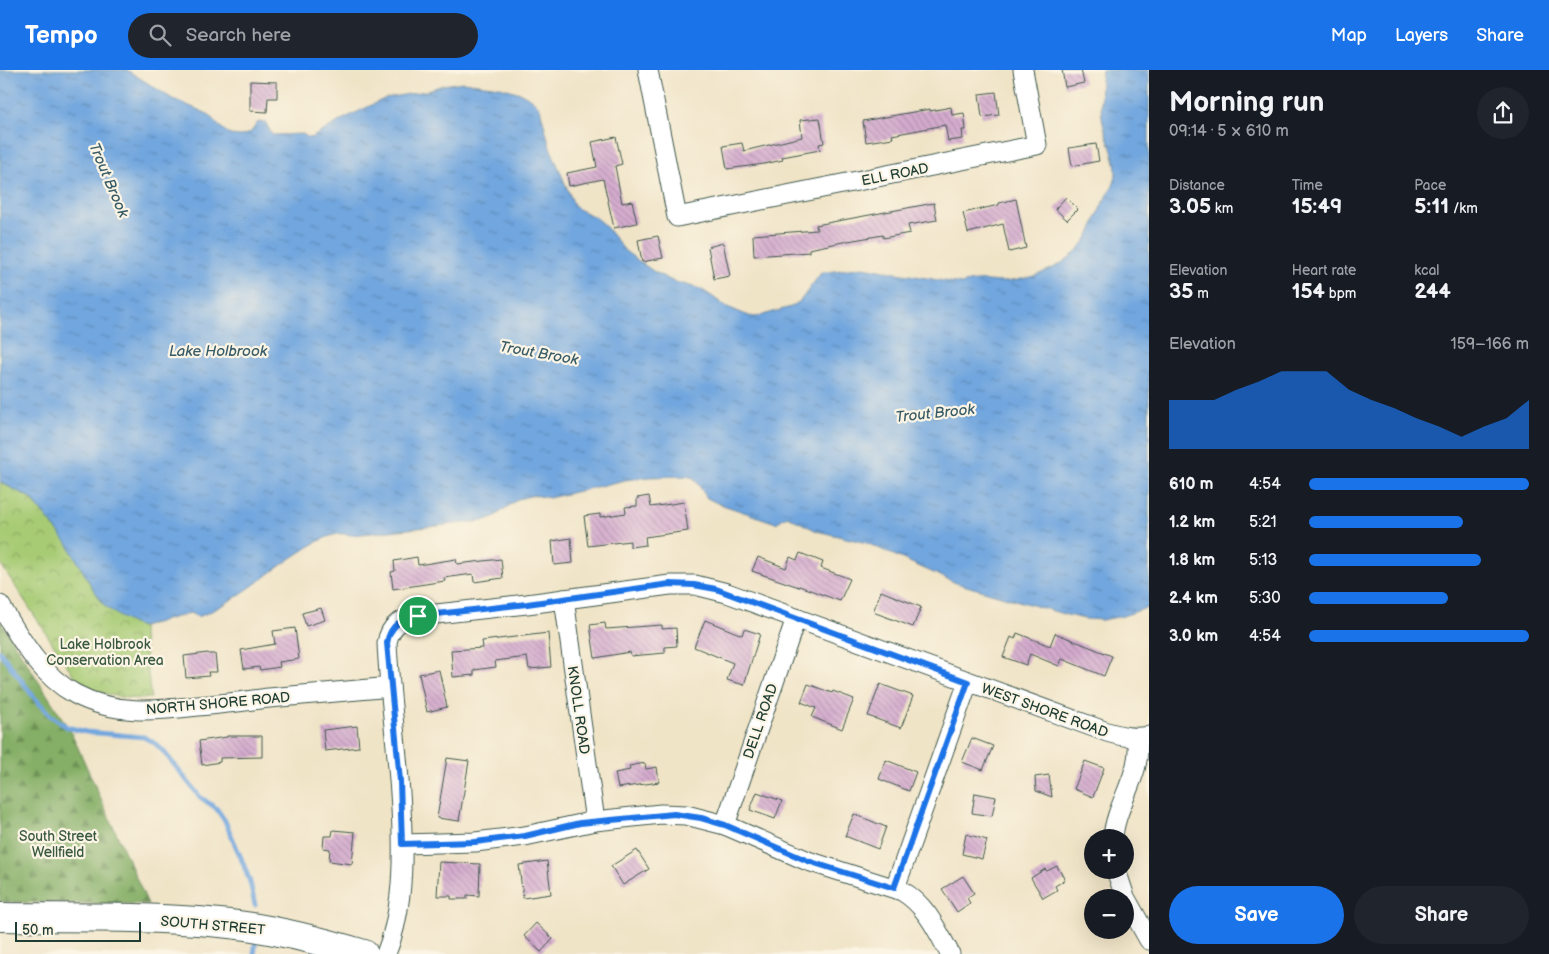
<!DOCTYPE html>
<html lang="en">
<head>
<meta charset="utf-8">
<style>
	:root { --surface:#171b24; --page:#20242c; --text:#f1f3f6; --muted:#9ea1a6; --accent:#1a73e8 }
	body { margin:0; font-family:"Balsamiq Sans",sans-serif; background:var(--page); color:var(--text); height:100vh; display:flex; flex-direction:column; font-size:19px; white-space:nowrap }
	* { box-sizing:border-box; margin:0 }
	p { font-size:16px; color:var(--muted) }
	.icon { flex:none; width:28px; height:28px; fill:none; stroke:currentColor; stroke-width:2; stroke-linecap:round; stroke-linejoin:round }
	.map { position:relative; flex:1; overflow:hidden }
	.side { display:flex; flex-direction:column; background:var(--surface); width:400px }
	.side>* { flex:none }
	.tools { position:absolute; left:1084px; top:759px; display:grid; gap:10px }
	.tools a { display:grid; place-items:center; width:50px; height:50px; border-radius:50%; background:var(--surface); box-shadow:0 5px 20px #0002; font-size:25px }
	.scale { position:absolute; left:15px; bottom:12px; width:126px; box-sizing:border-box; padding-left:5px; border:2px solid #1f3d34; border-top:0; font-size:14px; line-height:18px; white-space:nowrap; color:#1f3d34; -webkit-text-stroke:4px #fcf5e5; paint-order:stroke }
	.pin { position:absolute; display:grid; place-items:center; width:42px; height:42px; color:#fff; margin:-21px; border:2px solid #fff; border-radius:50%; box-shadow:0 1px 5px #0007 }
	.round { display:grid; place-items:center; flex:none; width:52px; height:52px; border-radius:26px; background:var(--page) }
	.headline { display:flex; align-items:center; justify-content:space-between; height:85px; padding:0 20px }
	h1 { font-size:28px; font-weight:600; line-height:38px }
	.figures { display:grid; grid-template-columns:repeat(3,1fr); gap:8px; height:85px; padding:5px 20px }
	.figures div { display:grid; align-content:center }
	.figures b { font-size:21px; font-weight:600 }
	.figures small { font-size:14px; font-weight:400 }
	.figures p { font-size:14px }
	.chart { height:140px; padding:10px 20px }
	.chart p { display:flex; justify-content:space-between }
	.chart svg { width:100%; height:90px; margin-top:5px; fill:var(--accent); opacity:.7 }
	.cta { display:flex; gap:10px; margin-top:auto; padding:10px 20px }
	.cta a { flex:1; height:58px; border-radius:30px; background:var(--accent); color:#fff; font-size:20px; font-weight:600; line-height:58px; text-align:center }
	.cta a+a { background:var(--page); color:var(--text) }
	ul { padding:0 20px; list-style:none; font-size:16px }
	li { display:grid; grid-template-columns:80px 60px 1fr; align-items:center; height:38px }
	li i { height:12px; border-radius:6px; background:var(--accent) }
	header { display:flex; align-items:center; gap:30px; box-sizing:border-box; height:70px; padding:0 25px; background:var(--accent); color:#fff }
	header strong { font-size:24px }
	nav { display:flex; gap:28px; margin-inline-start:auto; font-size:18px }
	.search { width:350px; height:45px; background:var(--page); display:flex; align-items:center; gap:12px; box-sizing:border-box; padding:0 18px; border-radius:28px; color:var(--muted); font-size:19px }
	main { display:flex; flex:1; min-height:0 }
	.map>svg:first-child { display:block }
</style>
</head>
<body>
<header>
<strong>Tempo</strong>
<div class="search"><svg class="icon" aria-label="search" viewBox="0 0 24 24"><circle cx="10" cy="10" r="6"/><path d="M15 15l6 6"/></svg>Search here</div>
<nav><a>Map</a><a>Layers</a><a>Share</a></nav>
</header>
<main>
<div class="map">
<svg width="1149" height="884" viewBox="0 0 1149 884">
	<defs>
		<pattern id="forest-firs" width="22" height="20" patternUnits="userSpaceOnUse" patternTransform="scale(1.25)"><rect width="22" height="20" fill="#85af66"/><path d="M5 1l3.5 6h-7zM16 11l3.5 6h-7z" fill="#6c9055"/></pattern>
		<pattern id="park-crowns" width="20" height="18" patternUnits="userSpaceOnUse" patternTransform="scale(1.25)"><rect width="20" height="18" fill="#a7cb74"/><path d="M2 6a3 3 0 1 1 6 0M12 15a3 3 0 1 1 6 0" fill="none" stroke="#87a660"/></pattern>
		<pattern id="water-ripples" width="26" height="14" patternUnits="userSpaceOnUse" patternTransform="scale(1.25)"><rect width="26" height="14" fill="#71a6de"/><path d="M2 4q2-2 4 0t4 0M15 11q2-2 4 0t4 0" fill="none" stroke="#5c88b5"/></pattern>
		<pattern id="building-back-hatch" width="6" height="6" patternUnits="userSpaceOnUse" patternTransform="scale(1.25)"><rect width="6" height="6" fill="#d5accf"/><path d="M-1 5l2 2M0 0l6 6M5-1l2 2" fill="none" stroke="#ac8da9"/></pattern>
	</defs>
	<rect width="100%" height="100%" fill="#fcf5e5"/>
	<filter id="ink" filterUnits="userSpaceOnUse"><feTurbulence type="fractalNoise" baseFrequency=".02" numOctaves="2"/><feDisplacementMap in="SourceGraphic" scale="10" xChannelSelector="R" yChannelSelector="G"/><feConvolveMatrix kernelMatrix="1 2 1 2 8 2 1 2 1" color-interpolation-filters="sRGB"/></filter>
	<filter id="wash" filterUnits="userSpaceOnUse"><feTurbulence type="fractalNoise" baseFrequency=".0096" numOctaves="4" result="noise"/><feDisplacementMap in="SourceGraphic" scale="20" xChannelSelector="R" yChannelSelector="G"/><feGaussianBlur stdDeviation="1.12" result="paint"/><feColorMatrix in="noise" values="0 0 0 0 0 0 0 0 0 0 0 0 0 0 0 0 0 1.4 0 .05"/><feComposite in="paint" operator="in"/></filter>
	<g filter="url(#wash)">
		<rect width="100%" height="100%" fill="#f0e4c7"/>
		<polygon fill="url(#forest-firs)" stroke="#52764d" points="0,551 71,662 148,834 0,832"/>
		<path fill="url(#park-crowns)" stroke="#638454" d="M 0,412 L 31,428 L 67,473 L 92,517 L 105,536 L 133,554 L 142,557 L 151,628 C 122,630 104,625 78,612 L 0,493 Z"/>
		<path fill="url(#water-ripples)" stroke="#487289" d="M 0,0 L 127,0 L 171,28 L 208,44 L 218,55 L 230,65 L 241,66 L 251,62 L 258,52 L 266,53 L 272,65 L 303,64 L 307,67 L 311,68 L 345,48 L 386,28 L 426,21 L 443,15 L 463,12 L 500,17 L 521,23 L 533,30 L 540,38 L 550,77 L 574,135 L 580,140 L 595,147 L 606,157 L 625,181 L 653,201 L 672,211 L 701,219 L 713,227 L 725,236 L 749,246 L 756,247 L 791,237 L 800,231 L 821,203 L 863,197 L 961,214 C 966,213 971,211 976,211 C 985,210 994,212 1003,212 C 1035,209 1069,196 1088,167 C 1093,159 1096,149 1100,139 C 1105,127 1117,115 1116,101 C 1115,85 1107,69 1103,53 C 1100,36 1100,17 1102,0 L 1149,0 L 1149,537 L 1123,546 L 1102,550 L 1085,549 L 1067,545 L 956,513 L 867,473 L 817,461 L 787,446 L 776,453 L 717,433 L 707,428 L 694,408 L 686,406 L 649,407 L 625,410 L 549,428 L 534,425 L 518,429 L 494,447 L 483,451 L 353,465 C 348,465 342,463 338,464 C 322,467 309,477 296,485 C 264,506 234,533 198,547 L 190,543 L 142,557 L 133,554 L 120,547 L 105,536 L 92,517 L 67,473 L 31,428 L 0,412 Z"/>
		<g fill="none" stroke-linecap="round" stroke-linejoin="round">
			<g stroke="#71a6de" stroke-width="5">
				<polyline points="0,582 33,626 50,645 67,657 86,662 144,667 155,673 164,682 200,727 216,738 225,751 241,788 250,812 255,835"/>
				<polyline points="254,884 256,871"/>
			</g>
		</g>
		<g id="blocks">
			<g fill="url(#building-back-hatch)">
				<polygon points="1062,0 1081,0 1084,13 1065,17"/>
				<polygon points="250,11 277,12 277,28 268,28 267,42 250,41"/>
				<polygon points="996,22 999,45 982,47 979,24"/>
				<polygon points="951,37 952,45 964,43 966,60 962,60 963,69 948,71 945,55 892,65 893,68 866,72 863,51 930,39 930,41"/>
				<polygon points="820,48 824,73 819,74 820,80 782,87 783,90 764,94 727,99 723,76 742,73 744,81 802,67 800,50"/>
				<polygon points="616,67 622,94 615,96 622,133 632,131 637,153 614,158 603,109 569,116 567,103 597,97 592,72"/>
				<polygon points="1096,74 1099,91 1072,96 1069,78"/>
				<polygon points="1066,127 1078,139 1067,150 1055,139"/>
				<polygon points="1016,129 1026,178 1009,182 1003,154 968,163 963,143 999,135 999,133"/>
				<polygon points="934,133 937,150 908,155 910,163 883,168 883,165 848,171 809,179 809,182 754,186 753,165 817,160 816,155"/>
				<polygon points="658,166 663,188 642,192 638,170"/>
				<polygon points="723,173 730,206 714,209 708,177"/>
				<polygon points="649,426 651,437 684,432 688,461 645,467 646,475 630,477 630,471 588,476 584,446 600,444 600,447 626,443 625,437 637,436 637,428"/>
				<polygon points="571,468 573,493 554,495 552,471"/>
				<polygon points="800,483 823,492 821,498 850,509 840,531 799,516 799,517 752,501 758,487 786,498 790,487 797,490"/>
				<polygon points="417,487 418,495 456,489 457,494 501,489 503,508 474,512 473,504 444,508 445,511 393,519 391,502 395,501 394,491"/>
				<polygon points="881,521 921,537 913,557 873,542"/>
				<polygon points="321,538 325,550 306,556 302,543"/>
				<polygon points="705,550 742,565 744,559 760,564 744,615 727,610 733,593 694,577"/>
				<polygon points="605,553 606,559 662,555 662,559 676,558 677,576 665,577 665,583 631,586 630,582 595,588 590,555"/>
				<polygon points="295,558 299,589 279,592 280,597 260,600 259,597 244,599 241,580 275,574 273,561"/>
				<polygon points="548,563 551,597 529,599 527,587 495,591 496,597 474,600 474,605 453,607 451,580 483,578 482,571"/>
				<polygon points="1017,563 1050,576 1055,563 1112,586 1104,606 1062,589 1059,596 1030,584 1026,595 1003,587 1011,567 1015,569"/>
				<polygon points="208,583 209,584 215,584 217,602 208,602 209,606 186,608 184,586"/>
				<polygon points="439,600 447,637 427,642 419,604"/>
				<polygon points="808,614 832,623 833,621 854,629 842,659 812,647 816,638 801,632"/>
				<polygon points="880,614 913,626 901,658 868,646"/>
				<polygon points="357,656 359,677 325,681 323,660"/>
				<polygon points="227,666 262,666 262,687 220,688 220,692 202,695 199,671 227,667"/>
				<polygon points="972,668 993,676 983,700 962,692"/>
				<polygon points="447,688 469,691 459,751 437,748"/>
				<polygon points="886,690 916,702 909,721 879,709"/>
				<polygon points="1085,691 1104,698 1093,727 1074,719"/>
				<polygon points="645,693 646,699 657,697 659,712 618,718 615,703 630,700 629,696"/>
				<polygon points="1049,705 1052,727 1036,721 1035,707"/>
				<polygon points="757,722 782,731 775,749 750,740"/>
				<polygon points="975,723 996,727 992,746 972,743"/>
				<polygon points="854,744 886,757 878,779 845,766"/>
				<polygon points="333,760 355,762 352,794 329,791 330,779 323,778 324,766 332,766"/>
				<polygon points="966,764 987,770 982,789 962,784"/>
				<polygon points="637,780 649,799 623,815 611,796"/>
				<polygon points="547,791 551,824 523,828 519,795"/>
				<polygon points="439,792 480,794 479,826 467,825 467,829 451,829 451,826 437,826"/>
				<polygon points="1057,796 1065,810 1055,816 1057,820 1043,828 1031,808 1045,799 1047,801"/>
				<polygon points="963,806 974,823 967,828 970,833 957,842 942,819"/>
				<polygon points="536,853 553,869 541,882 524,866"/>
			</g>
		</g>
	</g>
	<g filter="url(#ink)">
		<use href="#blocks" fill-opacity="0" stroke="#3e564a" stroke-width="1"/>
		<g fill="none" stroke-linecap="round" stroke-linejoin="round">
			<defs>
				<g id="street">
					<polyline points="648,0 677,147 1037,75 1023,0"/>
					<polyline points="564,529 595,751"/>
					<path d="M 0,535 C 20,568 40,605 75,624 C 114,645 155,641 198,636 C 222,634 245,631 269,628 C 310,624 350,621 390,617"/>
					<polyline points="725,755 796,548"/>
					<path d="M 1113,768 C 1115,734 1144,702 1137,668"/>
					<path d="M 403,774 L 475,772 L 525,766 L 595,751 L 661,744 L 686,745 L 725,755 L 808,791 L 902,821 C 926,835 937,860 950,884"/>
					<polyline points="1116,800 1125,827 1149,870"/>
					<polyline points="895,818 968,612"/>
					<path d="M 386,884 C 401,846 403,804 402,764 C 401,700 390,637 387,573 C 390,555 401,549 418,546 L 527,534 L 670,515 L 695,515 L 727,523 L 1107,662 C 1121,666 1134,669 1149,666"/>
				</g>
				<path id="secondary" d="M 0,847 C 82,848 165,845 246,856 C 286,862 325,872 364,884"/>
			</defs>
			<use href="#street" stroke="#3e564a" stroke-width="21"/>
			<use href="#secondary" stroke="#3e564a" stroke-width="30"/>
			<use href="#street" stroke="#fff" stroke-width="19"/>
			<use href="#secondary" stroke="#fff" stroke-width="28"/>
		</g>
	</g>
	<g fill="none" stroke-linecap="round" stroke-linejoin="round" filter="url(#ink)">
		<defs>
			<path id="route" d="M 670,514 L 694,515 L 716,519 L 968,612 L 894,818 L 808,791 L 725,755 L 701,748 L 674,744 L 580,753 L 525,766 L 475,772 L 402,774 L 400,711 L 387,573 C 390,555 401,549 418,546 L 527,534 Z"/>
		</defs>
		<use href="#route" stroke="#fff" stroke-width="10"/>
		<use href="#route" stroke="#1a73e8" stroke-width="6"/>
	</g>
	<g text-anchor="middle" stroke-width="4.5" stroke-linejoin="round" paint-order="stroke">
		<g font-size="14" fill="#1f3d34" stroke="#fcf5e5">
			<text transform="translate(895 104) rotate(-11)" y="5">ELL ROAD</text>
			<text transform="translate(218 633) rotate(-5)" y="5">NORTH SHORE ROAD</text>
			<text transform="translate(579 640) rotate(82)" y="5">KNOLL ROAD</text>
			<text transform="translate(1045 640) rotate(20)" y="5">WEST SHORE ROAD</text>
			<text transform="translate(760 651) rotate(-71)" y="5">DELL ROAD</text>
			<text transform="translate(213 855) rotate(5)" y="5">SOUTH STREET</text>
		</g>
		<g font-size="14" fill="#3a5941" stroke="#fcf5e5">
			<text x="105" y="579">Lake Holbrook<tspan x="105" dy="16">Conservation Area</tspan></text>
			<text x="58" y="771">South Street<tspan x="58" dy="16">Wellfield</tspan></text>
		</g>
		<g font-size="15" font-style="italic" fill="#385c67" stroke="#fcf5e5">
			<text transform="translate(109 110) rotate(67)" y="5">Trout Brook</text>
			<text x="218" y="286">Lake Holbrook</text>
			<text transform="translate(539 283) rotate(10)" y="5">Trout Brook</text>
			<text transform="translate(935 343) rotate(-6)" y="5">Trout Brook</text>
		</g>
	</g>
</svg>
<div class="tools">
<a>+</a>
<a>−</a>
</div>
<div class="scale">50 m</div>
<div class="pin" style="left:418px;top:546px;background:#1e9e55"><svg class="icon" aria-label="arrive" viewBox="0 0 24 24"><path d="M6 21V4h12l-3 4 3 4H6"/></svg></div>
</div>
<section class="side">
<div class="headline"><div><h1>Morning run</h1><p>09:14 · 5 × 610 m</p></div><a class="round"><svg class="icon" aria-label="share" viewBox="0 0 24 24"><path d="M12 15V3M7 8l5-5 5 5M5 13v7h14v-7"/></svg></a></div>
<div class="figures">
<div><p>Distance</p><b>3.05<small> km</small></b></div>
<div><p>Time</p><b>15:49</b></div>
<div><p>Pace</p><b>5:11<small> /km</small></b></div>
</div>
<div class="figures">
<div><p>Elevation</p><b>35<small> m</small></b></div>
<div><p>Heart rate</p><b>154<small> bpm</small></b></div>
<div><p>kcal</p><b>244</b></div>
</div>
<div class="chart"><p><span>Elevation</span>159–166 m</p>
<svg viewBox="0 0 160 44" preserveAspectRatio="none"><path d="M0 44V20L10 20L20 20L30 15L40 11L50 6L60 6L70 6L80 15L90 20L100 24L110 29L120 33L130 38L140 33L150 29L160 20V44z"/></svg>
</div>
<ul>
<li><b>610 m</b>4:54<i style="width:100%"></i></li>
<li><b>1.2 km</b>5:21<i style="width:70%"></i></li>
<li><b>1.8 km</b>5:13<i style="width:78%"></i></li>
<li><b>2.4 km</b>5:30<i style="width:63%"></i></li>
<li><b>3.0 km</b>4:54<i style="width:100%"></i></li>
</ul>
<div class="cta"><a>Save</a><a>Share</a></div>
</section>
</main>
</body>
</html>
